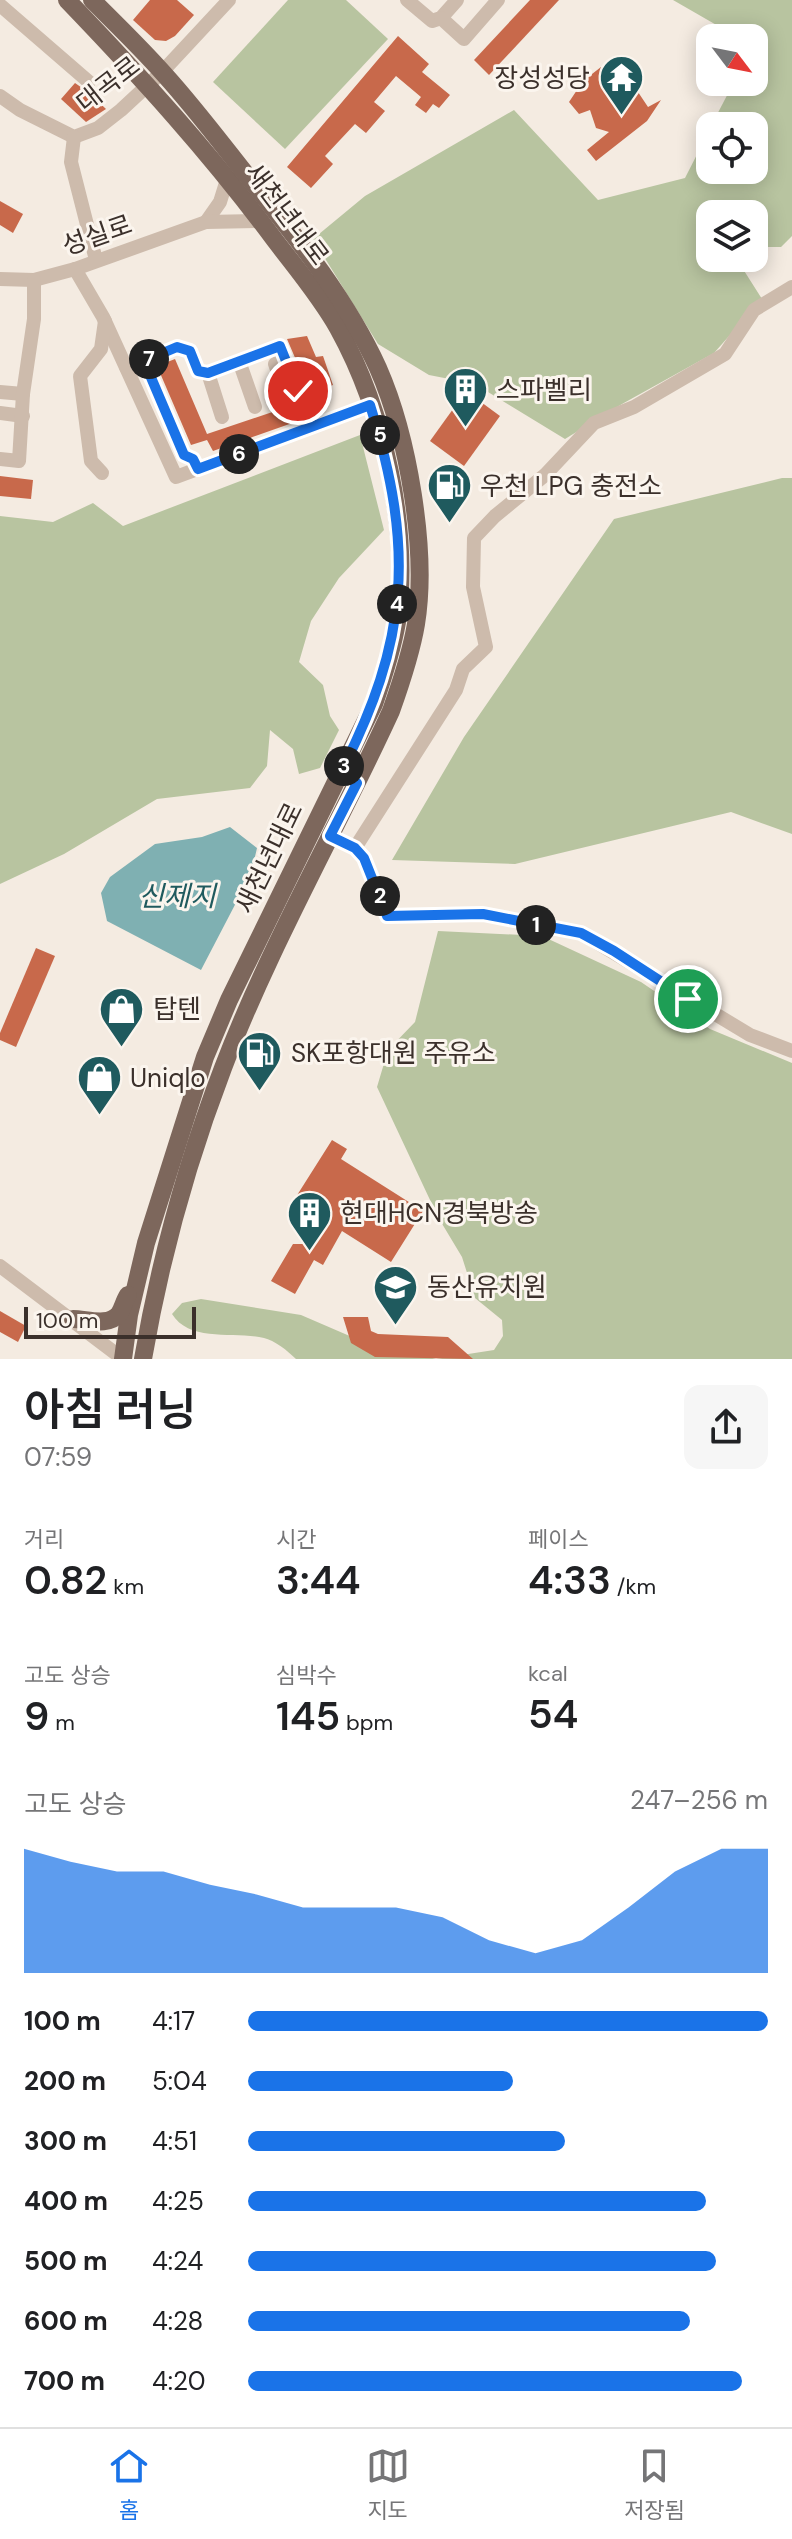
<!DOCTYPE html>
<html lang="ko">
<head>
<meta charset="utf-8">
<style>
	:root { --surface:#fff; --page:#f6f6f6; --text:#202124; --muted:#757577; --line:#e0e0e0; --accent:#1a73e8 }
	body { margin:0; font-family:"DM Sans","Noto Sans KR",sans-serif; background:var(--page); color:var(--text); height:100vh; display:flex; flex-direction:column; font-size:30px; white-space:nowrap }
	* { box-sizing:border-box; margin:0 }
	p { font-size:26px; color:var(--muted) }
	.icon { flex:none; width:44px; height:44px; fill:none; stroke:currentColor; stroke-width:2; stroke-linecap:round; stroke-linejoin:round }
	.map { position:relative; height:1359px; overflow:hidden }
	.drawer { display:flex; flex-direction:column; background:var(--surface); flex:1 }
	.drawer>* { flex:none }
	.needle { width:52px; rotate:122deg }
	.controls { position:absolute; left:696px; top:24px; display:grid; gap:16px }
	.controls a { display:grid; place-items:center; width:72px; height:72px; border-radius:16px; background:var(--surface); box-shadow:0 4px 20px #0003; font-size:40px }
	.scale { position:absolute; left:24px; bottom:20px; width:172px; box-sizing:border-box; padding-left:8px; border:4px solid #3b302b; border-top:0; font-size:22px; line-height:28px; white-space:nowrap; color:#3b302b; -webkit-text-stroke:6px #fbf5ee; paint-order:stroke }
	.pin { position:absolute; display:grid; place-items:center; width:68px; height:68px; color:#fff; margin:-34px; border:4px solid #fff; border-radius:50%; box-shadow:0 2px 8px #0007 }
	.km { position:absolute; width:40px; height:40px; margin:-20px; border-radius:50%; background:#222; color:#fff; font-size:22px; line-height:40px; text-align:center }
	.round { display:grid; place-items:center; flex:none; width:84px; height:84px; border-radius:16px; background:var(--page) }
	.summary { display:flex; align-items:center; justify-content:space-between; height:136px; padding:0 24px }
	h1 { font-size:44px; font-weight:600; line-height:60px }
	.stats { display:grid; grid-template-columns:repeat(3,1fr); gap:12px; height:136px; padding:8px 24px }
	.stats div { display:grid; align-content:center }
	.stats b { font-size:40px; font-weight:600 }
	.stats small { font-size:22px; font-weight:400 }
	.stats p { font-size:22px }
	.chart { height:224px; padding:16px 24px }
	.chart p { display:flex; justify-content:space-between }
	.chart svg { width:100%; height:144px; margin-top:8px; fill:var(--accent); opacity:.7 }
	ul { padding:0 24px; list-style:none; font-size:26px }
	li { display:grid; grid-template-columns:128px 96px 1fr; align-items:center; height:60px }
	li i { height:20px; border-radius:10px; background:var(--accent) }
	.tabs { display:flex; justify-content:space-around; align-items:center; height:112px; border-top:2px solid var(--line); background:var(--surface); font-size:22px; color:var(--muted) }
	.tabs a { display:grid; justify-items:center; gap:4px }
	.tabs .selected { color:var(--accent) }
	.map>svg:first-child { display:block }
</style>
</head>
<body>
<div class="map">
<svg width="792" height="1359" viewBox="0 0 792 1359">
	<rect width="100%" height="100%" fill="#f4ebe1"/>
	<g fill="#b8c4a0">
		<polygon points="288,0 346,0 388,39 285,149 213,82"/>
		<polygon points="673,0 792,0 792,236 781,247 754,247 754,214 710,214 710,258 736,258 762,299 714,353 622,404 565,439 475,384 429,375 378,344 313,239 365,196 514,110 598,200 685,178 710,129 710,170 754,170 754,126 711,126 734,82 754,82 754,38 739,38"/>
		<polygon points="360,435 384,530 339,578 311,621 299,662 323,685 330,716 339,730 320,768 299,774 293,749 270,730 267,766 250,788 157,799 64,854 0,884 0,516 53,522 93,503 123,526"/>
		<polygon points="782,478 792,478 792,834 731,812 515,864 392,860 464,737 614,519"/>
		<path d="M 438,931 L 542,936 L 641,982 L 710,1029 L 792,1063 L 792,1359 L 296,1359 C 288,1351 274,1340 264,1338 C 235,1331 190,1343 172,1314 L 182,1303 L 201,1299 L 301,1315 L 352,1337 L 436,1359 L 494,1350 L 503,1336 L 502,1320 L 475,1298 L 462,1257 L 438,1217 L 377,1087 L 388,1050 L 415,1022 Z"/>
	</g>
	<polygon fill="#7fb0b2" points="230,827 257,848 251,874 201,970 107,921 101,893 110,877 155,844 202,837"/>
	<g fill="#c8694b">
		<polygon points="150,0 177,0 194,15 175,36 166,41 155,40 133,20"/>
		<polygon points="530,0 559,0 489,75 474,60"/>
		<polygon points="398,36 429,64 422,72 450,95 439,108 433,104 426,113 415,105 421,97 396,76 374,102 385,111 366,133 355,124 325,156 333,164 311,188 287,167"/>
		<polygon points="601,67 609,75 622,68 648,107 661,100 647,121 596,161 587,150 609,132 596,128 590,110 579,114 569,102 583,81"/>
		<polygon points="75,83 88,92 106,109 86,122 61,99"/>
		<polygon points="0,201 23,214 13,233 0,225"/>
		<polygon points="307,336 316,357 323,356 333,385 318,390 308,367 299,367 287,339"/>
		<polygon points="175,359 207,434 308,400 315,415 213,451 207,440 191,445 157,366"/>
		<polygon points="466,391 500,416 464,466 430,441"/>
		<polygon points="0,476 33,480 31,499 0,496"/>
		<polygon points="36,948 55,956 16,1047 0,1040 0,1033"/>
		<polygon points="332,1140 347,1149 341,1159 423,1211 391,1262 342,1231 323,1265 314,1260 295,1294 271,1281 293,1244 303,1244 319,1216 294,1200"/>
		<polygon points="0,1311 26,1326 18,1342 0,1332"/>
		<polygon points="343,1317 368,1317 371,1331 378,1334 448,1337 473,1359 375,1357 351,1343"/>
	</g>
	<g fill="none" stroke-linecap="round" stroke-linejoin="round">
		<g stroke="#cdbbac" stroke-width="14">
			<polyline points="407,0 432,21 441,18 457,0"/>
			<polyline points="0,5 89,82"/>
			<polyline points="441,18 464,39 498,0"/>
			<polyline points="0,96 20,110 74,137 98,128 121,110 162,72 229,0"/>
			<polyline points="74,137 71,162 96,260"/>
			<polyline points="206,222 220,202 229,173"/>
			<polyline points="75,269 103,317 176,477 370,405"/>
			<polyline points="0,279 34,280 75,269 206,222 260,221"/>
			<polyline points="144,361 177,347 190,351 198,371 208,373 222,417"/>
			<polyline points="239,361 280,346 285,360 275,364 286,395 298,391 285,360"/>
			<polyline points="126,367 144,361 184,455 193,459 198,469"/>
			<polyline points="208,373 239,361 255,407"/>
			<polyline points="0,392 23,394"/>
			<polyline points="0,413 23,416"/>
			<polyline points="0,459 19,461 23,394 34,319 34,280"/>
			<polyline points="102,473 91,461 80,376 101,349 105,321"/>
			<polyline points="330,836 355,848 456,690 463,669 486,647 473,587 474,538 495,516 545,475 594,423 634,407 725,354 754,310 792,287"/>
			<polyline points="355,848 364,858 387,916 483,914 581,933 750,1035 792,1051"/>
			<polyline points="0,1266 123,1359"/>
		</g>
		<g stroke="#7d675c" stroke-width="18">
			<path d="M 67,0 C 141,77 211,154 274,239 C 296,268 320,296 338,328 C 384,411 410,528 397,622 C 392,651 383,678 374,704 L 229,1000 L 205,1057 L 146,1243 L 129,1315 L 123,1359"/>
			<path d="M 92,0 C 116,24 141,48 164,74 C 194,107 221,143 248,177 C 296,237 346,298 378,368 C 408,436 428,551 416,624 C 411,654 401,683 391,711 C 336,831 270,945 223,1068 C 187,1162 160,1260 143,1359"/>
			<path d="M 73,1319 C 87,1319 108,1327 119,1314 C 123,1308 124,1301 128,1295"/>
		</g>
	</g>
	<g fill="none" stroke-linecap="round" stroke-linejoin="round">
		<defs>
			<path id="route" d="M 298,391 L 280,346 L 208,373 L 198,371 L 190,351 L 177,347 L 144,361 L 184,455 L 193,459 L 198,469 L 370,405 C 415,549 409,640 340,774 L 357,783 L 330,836 L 355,848 L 364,858 L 387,916 L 483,914 L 581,933 L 614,951 L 688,999"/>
		</defs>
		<use href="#route" stroke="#fff" stroke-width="16"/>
		<use href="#route" stroke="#1a73e8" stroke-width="10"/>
	</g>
	<defs>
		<symbol id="temple-pin" viewBox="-11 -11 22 30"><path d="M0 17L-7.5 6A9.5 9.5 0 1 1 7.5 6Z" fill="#1f5a5e" stroke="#fbf5ee"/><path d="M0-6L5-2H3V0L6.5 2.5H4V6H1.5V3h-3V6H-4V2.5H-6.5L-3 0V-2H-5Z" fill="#fff"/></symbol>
		<symbol id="building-pin" viewBox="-11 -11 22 30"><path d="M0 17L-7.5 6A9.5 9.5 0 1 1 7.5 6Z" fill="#1f5a5e" stroke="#fbf5ee"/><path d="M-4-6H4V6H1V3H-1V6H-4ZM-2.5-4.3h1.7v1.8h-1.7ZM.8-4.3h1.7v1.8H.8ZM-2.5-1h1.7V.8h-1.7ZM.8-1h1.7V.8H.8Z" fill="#fff"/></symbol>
		<symbol id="fuel-pin" viewBox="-11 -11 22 30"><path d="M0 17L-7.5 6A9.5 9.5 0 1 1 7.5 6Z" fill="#1f5a5e" stroke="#fbf5ee"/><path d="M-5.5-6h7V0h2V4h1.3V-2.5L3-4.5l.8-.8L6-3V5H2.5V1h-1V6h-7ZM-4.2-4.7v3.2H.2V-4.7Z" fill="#fff"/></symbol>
		<symbol id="shop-pin" viewBox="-11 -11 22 30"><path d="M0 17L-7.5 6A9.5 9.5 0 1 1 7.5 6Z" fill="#1f5a5e" stroke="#fbf5ee"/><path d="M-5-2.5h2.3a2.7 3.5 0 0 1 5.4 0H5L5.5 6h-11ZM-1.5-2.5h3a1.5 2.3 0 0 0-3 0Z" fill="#fff"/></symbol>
		<symbol id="school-pin" viewBox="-11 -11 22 30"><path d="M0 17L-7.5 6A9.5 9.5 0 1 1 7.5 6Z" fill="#1f5a5e" stroke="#fbf5ee"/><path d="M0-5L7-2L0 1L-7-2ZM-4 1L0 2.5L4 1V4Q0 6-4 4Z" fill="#fff"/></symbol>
	</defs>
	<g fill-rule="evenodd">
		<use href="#temple-pin" x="596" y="52" width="51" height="69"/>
		<use href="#building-pin" x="440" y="364" width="51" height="69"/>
		<use href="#fuel-pin" x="424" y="460" width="51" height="69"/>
		<use href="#shop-pin" x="96" y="984" width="51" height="69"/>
		<use href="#fuel-pin" x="234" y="1028" width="51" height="69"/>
		<use href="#shop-pin" x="74" y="1052" width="51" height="69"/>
		<use href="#building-pin" x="284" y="1188" width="51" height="69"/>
		<use href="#school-pin" x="370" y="1262" width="51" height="69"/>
	</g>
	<g text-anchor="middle" stroke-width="6" stroke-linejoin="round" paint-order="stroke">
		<g font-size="26" fill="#3b302b" stroke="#fbf5ee" text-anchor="start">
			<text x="590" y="87" text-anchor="end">장성성당</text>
			<text x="496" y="399">스파벨리</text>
			<text x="480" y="495">우천 LPG 충전소</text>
			<text x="153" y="1018">탑텐</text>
			<text x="291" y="1062">SK포항대원 주유소</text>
			<text x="130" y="1087">Uniqlo</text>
			<text x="340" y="1222">현대HCN경북방송</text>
			<text x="427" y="1296">동산유치원</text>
		</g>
		<g font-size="26" fill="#3b302b" stroke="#fbf5ee">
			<text transform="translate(108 84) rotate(-38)" y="9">대곡로</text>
			<text transform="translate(287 214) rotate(53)" y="9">새천년대로</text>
			<text transform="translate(97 235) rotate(-19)" y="9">성실로</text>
			<text transform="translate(269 858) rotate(-64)" y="9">새천년대로</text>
		</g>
		<g font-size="28" font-style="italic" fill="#1f5a5e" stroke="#fbf5ee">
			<text x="177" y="906">신제지</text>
		</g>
	</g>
</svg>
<div class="controls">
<a><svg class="needle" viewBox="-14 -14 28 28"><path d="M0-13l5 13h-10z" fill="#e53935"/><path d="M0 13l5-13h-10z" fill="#757577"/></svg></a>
<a><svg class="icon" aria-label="locate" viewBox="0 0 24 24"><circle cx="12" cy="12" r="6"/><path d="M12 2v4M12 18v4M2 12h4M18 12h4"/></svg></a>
<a><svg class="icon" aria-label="layers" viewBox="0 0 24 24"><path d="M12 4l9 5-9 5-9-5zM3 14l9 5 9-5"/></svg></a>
</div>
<div class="scale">100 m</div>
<div class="pin" style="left:688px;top:999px;background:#1e9e55"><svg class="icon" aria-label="arrive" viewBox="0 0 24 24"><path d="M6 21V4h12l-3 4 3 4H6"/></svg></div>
<div class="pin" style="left:298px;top:391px;background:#d93025"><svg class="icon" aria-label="check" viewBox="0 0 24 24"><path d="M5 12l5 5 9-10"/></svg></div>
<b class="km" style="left:536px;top:925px">1</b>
<b class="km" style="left:380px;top:896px">2</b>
<b class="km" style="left:344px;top:766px">3</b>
<b class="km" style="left:397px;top:604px">4</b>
<b class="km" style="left:380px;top:435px">5</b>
<b class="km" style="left:239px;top:454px">6</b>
<b class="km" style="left:149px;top:359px">7</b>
</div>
<section class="drawer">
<div class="summary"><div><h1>아침 러닝</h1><p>07:59</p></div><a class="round"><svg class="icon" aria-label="share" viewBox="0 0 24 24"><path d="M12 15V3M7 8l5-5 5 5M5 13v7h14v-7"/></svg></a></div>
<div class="stats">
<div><p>거리</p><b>0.82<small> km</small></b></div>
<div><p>시간</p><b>3:44</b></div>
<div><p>페이스</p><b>4:33<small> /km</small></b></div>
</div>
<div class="stats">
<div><p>고도 상승</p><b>9<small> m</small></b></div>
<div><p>심박수</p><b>145<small> bpm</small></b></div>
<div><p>kcal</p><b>54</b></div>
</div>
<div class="chart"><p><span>고도 상승</span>247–256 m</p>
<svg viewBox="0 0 160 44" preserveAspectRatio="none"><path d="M0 44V6L10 10L20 13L30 13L40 17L50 20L60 24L70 24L80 24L90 27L100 34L110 38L120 34L130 24L140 13L150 6L160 6V44z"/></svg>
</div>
<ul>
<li><b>100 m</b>4:17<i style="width:100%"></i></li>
<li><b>200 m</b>5:04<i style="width:51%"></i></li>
<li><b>300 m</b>4:51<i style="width:61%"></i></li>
<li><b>400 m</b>4:25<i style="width:88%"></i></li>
<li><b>500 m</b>4:24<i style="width:90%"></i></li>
<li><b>600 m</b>4:28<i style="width:85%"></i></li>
<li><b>700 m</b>4:20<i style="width:95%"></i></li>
</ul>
</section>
<nav class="tabs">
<a class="selected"><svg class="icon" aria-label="home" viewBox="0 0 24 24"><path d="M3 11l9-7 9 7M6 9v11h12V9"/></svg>홈</a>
<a><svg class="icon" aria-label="map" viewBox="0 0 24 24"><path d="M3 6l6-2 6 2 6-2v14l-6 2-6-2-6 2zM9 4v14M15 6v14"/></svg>지도</a>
<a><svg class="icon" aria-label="saved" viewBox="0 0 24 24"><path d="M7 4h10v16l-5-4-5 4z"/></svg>저장됨</a>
</nav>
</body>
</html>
